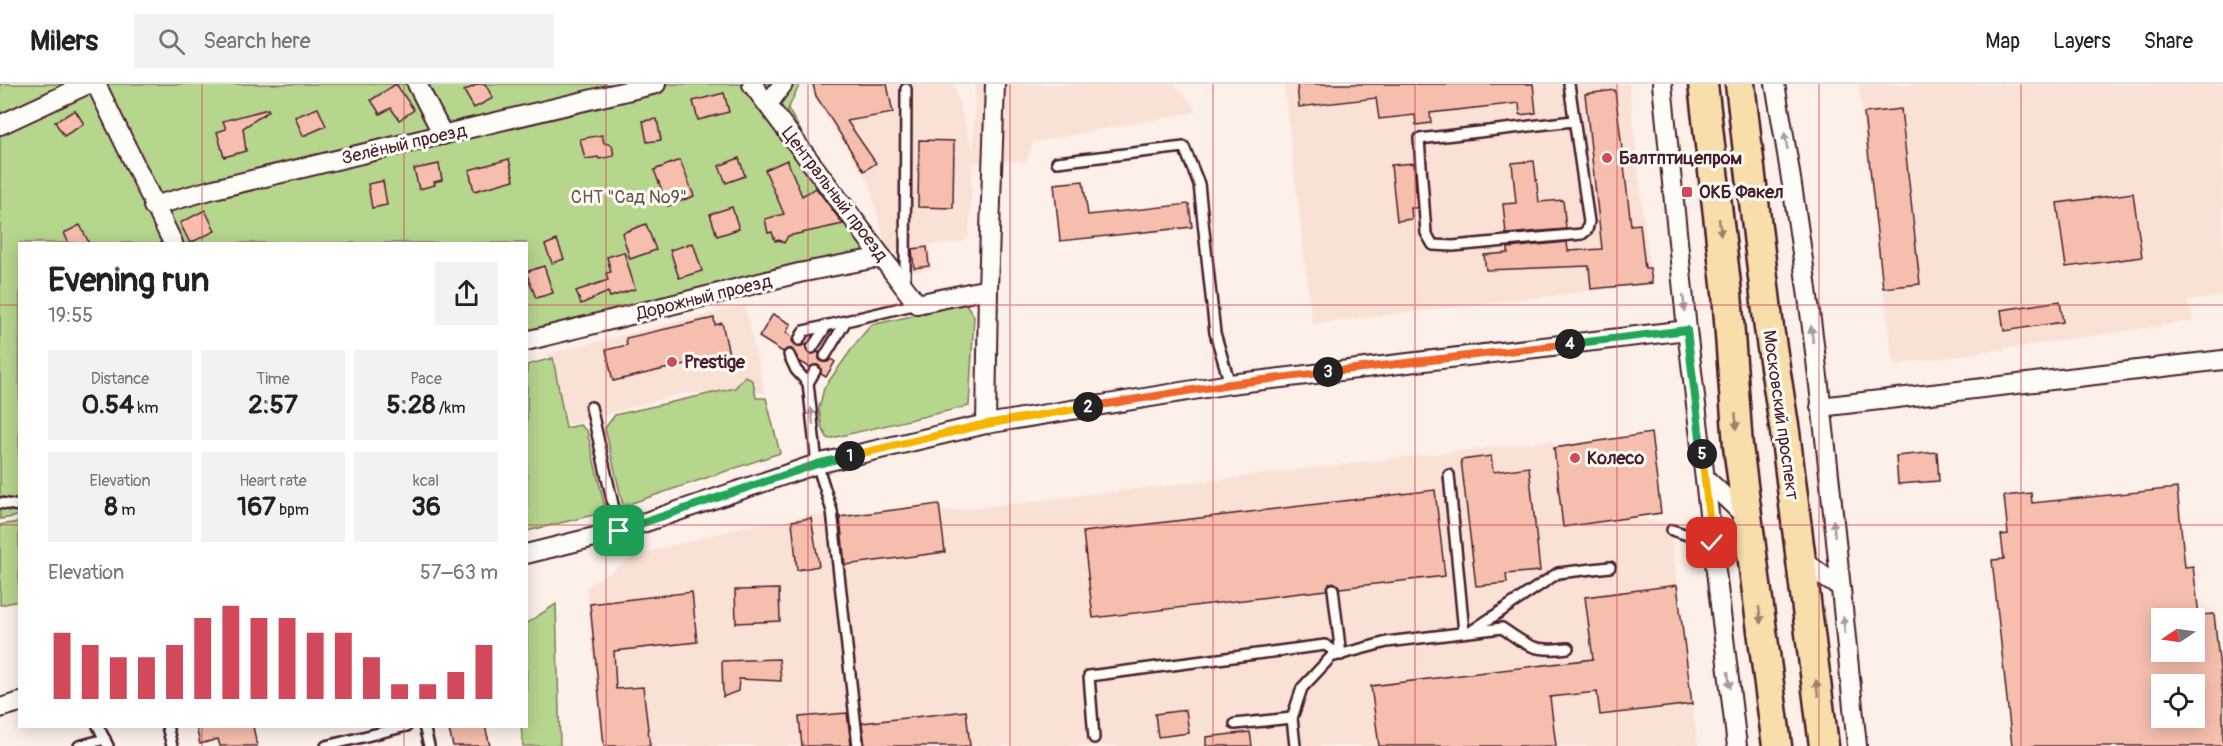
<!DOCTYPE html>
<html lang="en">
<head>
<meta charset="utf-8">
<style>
	:root { --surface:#fff; --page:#f2f2f2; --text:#222; --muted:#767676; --line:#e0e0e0; --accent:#d1495b }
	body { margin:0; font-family:Pangolin,sans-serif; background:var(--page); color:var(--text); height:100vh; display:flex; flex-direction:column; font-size:22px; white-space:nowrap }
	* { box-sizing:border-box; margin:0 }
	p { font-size:20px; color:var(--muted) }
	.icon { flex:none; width:33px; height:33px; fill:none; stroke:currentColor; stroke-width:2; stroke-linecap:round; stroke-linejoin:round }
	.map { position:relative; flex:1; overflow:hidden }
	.drawer { position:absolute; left:18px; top:158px; width:510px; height:486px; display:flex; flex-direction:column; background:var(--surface); border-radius:0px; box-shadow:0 3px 15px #0003 }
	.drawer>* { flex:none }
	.needle { width:39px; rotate:257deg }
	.controls { position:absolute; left:2151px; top:524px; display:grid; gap:12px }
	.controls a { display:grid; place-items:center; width:54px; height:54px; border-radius:0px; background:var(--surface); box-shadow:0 3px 15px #0003; font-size:30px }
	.pin { position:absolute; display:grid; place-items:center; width:51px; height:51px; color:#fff; margin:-26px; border-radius:12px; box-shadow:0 3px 9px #0006 }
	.km { position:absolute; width:30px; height:30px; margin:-15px; border-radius:50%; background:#222; color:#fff; font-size:16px; line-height:30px; text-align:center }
	.round { display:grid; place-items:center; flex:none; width:63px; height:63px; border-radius:0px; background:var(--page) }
	.head { display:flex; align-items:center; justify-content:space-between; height:102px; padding:0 30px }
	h1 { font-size:33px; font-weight:700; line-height:45px }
	.metrics { display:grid; grid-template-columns:repeat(3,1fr); gap:9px; height:102px; padding:6px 30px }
	.metrics div { display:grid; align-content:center; border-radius:0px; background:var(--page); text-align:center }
	.metrics b { font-size:26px; font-weight:700 }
	.metrics small { font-size:16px; font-weight:400 }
	.metrics p { font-size:16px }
	.chart { height:168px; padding:12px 30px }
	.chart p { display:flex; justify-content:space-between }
	.chart svg { width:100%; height:108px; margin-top:6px; stroke:var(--accent); stroke-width:6 }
	header { display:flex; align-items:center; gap:36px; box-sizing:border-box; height:84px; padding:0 30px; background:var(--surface); border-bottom:2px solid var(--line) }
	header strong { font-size:28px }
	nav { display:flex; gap:33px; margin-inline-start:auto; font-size:21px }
	.search { width:420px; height:54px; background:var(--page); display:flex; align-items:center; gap:15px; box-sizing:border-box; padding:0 21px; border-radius:0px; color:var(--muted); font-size:22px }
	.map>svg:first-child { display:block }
</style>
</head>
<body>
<header>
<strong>Milers</strong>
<div class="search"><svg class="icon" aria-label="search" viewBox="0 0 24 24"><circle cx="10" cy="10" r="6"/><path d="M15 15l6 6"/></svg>Search here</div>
<nav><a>Map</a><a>Layers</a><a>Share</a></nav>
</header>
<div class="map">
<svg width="2223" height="662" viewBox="0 0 2223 662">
	<rect width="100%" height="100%" fill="#fcf0e8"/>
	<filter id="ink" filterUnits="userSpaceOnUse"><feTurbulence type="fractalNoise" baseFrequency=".0167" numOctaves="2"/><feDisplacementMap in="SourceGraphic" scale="12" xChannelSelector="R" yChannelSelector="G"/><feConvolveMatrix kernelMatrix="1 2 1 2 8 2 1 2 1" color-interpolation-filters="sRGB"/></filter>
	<g filter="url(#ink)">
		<g fill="#fae1d6">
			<polygon points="810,0 954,0 973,67 975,0 1174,0 1193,21 1195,28 1033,58 1027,77 973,79 969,153 961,158 929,161 932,185 914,188 908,185 905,165 887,168 870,101 813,11"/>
			<polygon points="1284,0 1629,0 1651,200 1312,240"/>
			<polygon points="1858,0 2223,0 2223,212 2188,217 2193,237 1893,281"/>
			<polygon points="745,221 765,309 682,309 554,345 547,270"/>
			<polygon points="1553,356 1563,443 1628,433 1671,440 1677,501 1585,513 1600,631 1692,620 1698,662 603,662 586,503 637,471 739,444 816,431 838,434 939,420 940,428"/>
		</g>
		<g fill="#b6d58d" stroke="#807a5c" stroke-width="1.5">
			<polygon points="0,0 800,0 788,25 872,169 527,256 526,159 20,159 19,432 0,435"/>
			<polygon points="966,220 974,232 969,322 828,355 822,344 819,325 824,304 856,259 871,241"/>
			<polygon points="553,274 566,344 580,341 587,347 606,428 527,447 527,281"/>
			<polygon points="745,292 753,297 756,314 766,314 780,369 623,422 605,344 615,331 735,304"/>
			<polygon points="19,438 19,517 0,521 0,441"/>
			<polygon points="556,520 560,662 523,662 521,642 526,642 527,539"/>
		</g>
		<g fill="#f6bead" stroke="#4a1f2b" stroke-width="1.5" fill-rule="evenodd">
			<polygon points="396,0 414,26 399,36 391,24 380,30 371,16"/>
			<polygon points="478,0 485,0 493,14 474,24 464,7"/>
			<polygon points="813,0 887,0 893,29 847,37 876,79 864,87 816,12"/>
			<polygon points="1297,0 1533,0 1536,29 1520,31 1519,19 1430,29 1431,39 1416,41 1415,31 1379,35 1376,14 1299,23"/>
			<polygon points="1615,6 1631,141 1640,140 1645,184 1650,184 1652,199 1591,205 1589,182 1486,186 1484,171 1508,169 1508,164 1567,158 1568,167 1602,165 1585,10"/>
			<polygon points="724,9 729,28 698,36 693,17"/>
			<polygon points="318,24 326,42 303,52 295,33"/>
			<polygon points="268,25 269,27 243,44 246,67 224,73 217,48 226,45 223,37"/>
			<polygon points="1901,25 1920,200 1883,204 1864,29"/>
			<polygon points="75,26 84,40 64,52 55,38"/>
			<polygon points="657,35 661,56 647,58 643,37"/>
			<polygon points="602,51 604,59 612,61 614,72 599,75 598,73 585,75 580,55"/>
			<polygon points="919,56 954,57 953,124 918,123"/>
			<polygon points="739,74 745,92 726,99 719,82"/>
			<polygon points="509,75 514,96 474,107 469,86"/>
			<polygon points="680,76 694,112 668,122 654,86"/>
			<polygon points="787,76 802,112 816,104 843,140 788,152 784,159 779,156 775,157 772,148 768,149 765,135 784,130 765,86"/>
			<polygon points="1534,77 1539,118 1563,116 1566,145 1506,150 1503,120 1516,119 1512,79"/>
			<polygon points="1414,79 1417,124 1411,124 1412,135 1397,137 1391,81"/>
			<polygon points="439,80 442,96 434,98 435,101 419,105 414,85"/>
			<polygon points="383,97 387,121 372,124 368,100"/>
			<polygon points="1083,97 1088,131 1189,120 1192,143 1060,157 1054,100"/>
			<polygon points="2133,109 2142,173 2066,183 2057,119"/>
			<polygon points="732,123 739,145 717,152 710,130"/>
			<polygon points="205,126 215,147 190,159 180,139"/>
			<polygon points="646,140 656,166 630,175 622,149"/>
			<polygon points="80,141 89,159 69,159 64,149"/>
			<polygon points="557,156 564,175 552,179 545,161"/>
			<polygon points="693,159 702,187 679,194 670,166"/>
			<polygon points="927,163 929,182 914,184 912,165"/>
			<polygon points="624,168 635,205 610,213 608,208 581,220 576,207 608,196 606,189 611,188 607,173"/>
			<polygon points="544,182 553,209 536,214 526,188"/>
			<polygon points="2060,217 2063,238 2004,247 2001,226"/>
			<polygon points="773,230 791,240 786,249 793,253 792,257 795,262 800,263 805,260 809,270 819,268 819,275 822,278 828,278 831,275 835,278 826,293 821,290 821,284 818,281 809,283 799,277 792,265 787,265 783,268 759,253"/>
			<polygon points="714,234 715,241 722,239 729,270 613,297 606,266 627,261 626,254"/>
			<polygon points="1651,349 1661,429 1563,443 1554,364"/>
			<polygon points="1937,368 1939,397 1898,400 1896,372"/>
			<polygon points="1491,372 1493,388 1529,383 1540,487 1506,490 1507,499 1476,502 1461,376"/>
			<path d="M 2177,404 L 2185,483 L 2193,482 L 2199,531 L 2214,530 L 2223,614 L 2223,662 L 2012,662 L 1992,476 L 2004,475 L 2001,451 L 2008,450 L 2004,412 L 2031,409 L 2032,419 ZM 2162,534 L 2194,534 L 2194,567 L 2162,567 ZM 2162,600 L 2194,600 L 2194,633 L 2162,633 Z"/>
			<polygon points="1435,406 1445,492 1340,504 1338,501 1333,498 1329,500 1326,506 1093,534 1083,448"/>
			<polygon points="939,420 945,468 845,481 840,433"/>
			<polygon points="811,434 819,482 797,486 792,437"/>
			<polygon points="1677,501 1692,620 1600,631 1597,608 1550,613 1556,662 1379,662 1371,602 1593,575 1585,513"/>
			<polygon points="779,505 780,537 736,539 735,506"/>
			<polygon points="692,508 697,558 614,567 616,605 643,603 650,662 604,662 590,520"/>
			<polygon points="779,575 781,597 739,595 738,607 723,613 722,577"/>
			<polygon points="1186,626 1189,649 1158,653 1155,630"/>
			<polygon points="966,627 970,662 865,662 862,639"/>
			<polygon points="847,629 851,662 802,662 799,633"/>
			<polygon points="196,642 253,642 257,662 220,662 218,655 200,660"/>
			<polygon points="448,642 485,642 490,662 453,662"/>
			<polygon points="1250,648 1252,662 1206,662 1206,653"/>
		</g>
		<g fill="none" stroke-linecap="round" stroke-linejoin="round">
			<defs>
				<g id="service">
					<polyline points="1569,0 1589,138 1587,146 1582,150 1453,162 1433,161 1426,149 1419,55 1573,37"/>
					<polyline points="1057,78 1184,63 1199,100 1215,249 1230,300"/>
					<polyline points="905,199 906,5"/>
					<polyline points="799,256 804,247 917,220"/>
					<polyline points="812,264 827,241"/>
					<polyline points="789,271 796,286 808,299"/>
					<polyline points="825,272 846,237"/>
					<polyline points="815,287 808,299 817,380 832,427 858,662"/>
					<polyline points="591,323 619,447"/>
					<polyline points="1449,391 1464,548"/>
					<polyline points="0,419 20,422"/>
					<polyline points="1672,446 1712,459"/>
					<polyline points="1473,546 1558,489 1610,483"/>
					<path d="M 1292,634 L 1302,604 L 1331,573 L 1387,558 L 1502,544 C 1529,563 1535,568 1568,564"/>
					<polyline points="1235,640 1292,634 1295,662"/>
					<polyline points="98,642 108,662"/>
					<polyline points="167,642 172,662"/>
					<polyline points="424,642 429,662"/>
					<polyline points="1094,654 1089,592 1325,561 1341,571 1333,505"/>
					<polyline points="79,662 105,655"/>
					<polyline points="326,662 407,642"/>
				</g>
				<g id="minor">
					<polyline points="96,0 173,159"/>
					<polyline points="417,0 443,51"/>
					<polyline points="752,0 917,220 988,205"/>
					<polyline points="1662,0 1687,246 1737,662"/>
					<path d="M 1775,0 C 1815,219 1834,441 1857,662"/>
					<polyline points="768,20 783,0"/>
					<polyline points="0,41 88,0"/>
					<polyline points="153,122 214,105 656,0"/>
					<polyline points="526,257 799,189 882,173"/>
					<polyline points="1820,323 2223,276"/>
					<polyline points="986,340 988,205 995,0"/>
					<polyline points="1705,394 1747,434"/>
					<polyline points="526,470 619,447 817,380 986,340 1230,300 1687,246"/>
					<polyline points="1800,474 1830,497 1840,502"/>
					<polyline points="0,624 20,618"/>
				</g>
				<g id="primary">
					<polyline points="1703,0 1727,209 1738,362 1777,662"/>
					<polyline points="1740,0 1769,244 1785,348 1824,662"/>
				</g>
			</defs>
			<use href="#service" stroke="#4a1f2b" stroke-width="14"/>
			<use href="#minor" stroke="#4a1f2b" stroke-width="22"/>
			<use href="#primary" stroke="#4a1f2b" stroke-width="33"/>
			<use href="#service" stroke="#fdfcf7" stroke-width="9"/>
			<use href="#minor" stroke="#fdfcf7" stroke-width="18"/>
			<use href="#primary" stroke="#f8deab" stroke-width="28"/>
		</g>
		<defs><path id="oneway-solid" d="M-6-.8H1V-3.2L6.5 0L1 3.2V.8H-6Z" transform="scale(1.5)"/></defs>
		<g fill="#ac999b">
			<use href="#oneway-solid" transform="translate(1786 57) rotate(-100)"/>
			<use href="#oneway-solid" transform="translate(1684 219) rotate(84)"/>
			<use href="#oneway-solid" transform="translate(1812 250) rotate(-97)"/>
			<use href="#oneway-solid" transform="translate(812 332) rotate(-97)"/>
			<use href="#oneway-solid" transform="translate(1834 444) rotate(-96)"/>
			<use href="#oneway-solid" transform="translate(1844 541) rotate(-96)"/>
			<use href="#oneway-solid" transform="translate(1729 596) rotate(83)"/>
		</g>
		<g fill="#a17e6b">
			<use href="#oneway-solid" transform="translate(1720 143) rotate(83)"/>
			<use href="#oneway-solid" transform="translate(1736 337) rotate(86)"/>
			<use href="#oneway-solid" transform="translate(1760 531) rotate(83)"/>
			<use href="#oneway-solid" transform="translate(1817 604) rotate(-97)"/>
		</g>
	</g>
	<g fill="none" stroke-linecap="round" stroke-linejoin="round" filter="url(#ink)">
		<defs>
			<polyline id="split-1" points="619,447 817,380 850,372"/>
			<polyline id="split-2" points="850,372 986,340 1088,323"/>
			<polyline id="split-3" points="1088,323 1230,300 1328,288"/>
			<polyline id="split-4" points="1328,288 1570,260"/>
			<polyline id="split-5" points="1570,260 1687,246 1702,370"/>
			<polyline id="split-6" points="1702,370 1712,459"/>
		</defs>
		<use href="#split-1" stroke="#fff" stroke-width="12"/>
		<use href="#split-2" stroke="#fff" stroke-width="12"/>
		<use href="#split-3" stroke="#fff" stroke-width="12"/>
		<use href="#split-4" stroke="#fff" stroke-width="12"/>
		<use href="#split-5" stroke="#fff" stroke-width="12"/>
		<use href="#split-6" stroke="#fff" stroke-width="12"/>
		<use href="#split-1" stroke="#22a559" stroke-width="8"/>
		<use href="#split-2" stroke="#f5b400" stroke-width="8"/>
		<use href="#split-3" stroke="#f0652b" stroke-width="8"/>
		<use href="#split-4" stroke="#f0652b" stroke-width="8"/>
		<use href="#split-5" stroke="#22a559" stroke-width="8"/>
		<use href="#split-6" stroke="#f5b400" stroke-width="8"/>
	</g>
	<path fill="none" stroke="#d1495b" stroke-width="1.5" stroke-opacity="0.55" d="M 202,0 L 202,159M 404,0 L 404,159M 606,0 L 606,662M 808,0 L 808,662M 1010,0 L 1010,662M 1213,0 L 1213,662M 1415,0 L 1415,662M 1617,0 L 1617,662M 1819,0 L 1819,662M 2021,0 L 2021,662M 0,221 L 20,221M 526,221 L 2223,221M 0,441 L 20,441M 526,441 L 2223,441M 202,642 L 202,662M 404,642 L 404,662"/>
	<g fill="#d1495b" stroke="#fdfcf7" stroke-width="2">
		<circle cx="1607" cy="74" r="6"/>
		<rect x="1681" y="102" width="12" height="12" rx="3"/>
		<circle cx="672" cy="278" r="6"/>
		<circle cx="1575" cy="374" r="6"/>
	</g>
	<g text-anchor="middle" stroke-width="6" stroke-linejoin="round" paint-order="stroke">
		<g font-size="18" fill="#4a1f2b" stroke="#fdfcf7">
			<text transform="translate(404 60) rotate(-13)" y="6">Зелёный проезд</text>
			<text transform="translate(835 110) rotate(53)" y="6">Центральный проезд</text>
			<text transform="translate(704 213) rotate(-14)" y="6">Дорожный проезд</text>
			<text transform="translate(1781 331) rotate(82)" y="6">Московский проспект</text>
		</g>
		<g font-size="18" font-weight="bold" fill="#4a1f2b" stroke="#fdfcf7" text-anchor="start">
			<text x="1619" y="80">Балтптицепром</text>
			<text x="1699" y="114">ОКБ Факел</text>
			<text x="684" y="284">Prestige</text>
			<text x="1587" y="380">Колесо</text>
		</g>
		<g font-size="18" fill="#6a5648" stroke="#fdfcf7">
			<text x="629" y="119">СНТ "Сад №9"</text>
		</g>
	</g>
</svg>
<div class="controls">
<a><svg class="needle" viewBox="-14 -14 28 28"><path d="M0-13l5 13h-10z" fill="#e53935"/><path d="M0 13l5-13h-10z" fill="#767676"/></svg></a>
<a><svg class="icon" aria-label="locate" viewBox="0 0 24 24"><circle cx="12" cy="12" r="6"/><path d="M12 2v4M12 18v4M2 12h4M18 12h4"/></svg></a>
</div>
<div class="pin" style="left:619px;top:447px;background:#1e9e55"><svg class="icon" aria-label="arrive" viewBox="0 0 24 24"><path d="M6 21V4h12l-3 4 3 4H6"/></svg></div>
<div class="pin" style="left:1712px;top:459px;background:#d93025"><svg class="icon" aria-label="check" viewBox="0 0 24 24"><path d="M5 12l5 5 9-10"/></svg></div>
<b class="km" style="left:850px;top:372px">1</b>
<b class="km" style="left:1088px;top:323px">2</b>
<b class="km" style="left:1328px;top:288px">3</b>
<b class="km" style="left:1570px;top:260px">4</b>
<b class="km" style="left:1702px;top:370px">5</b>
<section class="drawer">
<div class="head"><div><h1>Evening run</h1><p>19:55</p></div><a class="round"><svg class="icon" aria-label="share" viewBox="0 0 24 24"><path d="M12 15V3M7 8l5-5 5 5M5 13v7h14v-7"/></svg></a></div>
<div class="metrics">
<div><p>Distance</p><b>0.54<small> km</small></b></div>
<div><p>Time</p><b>2:57</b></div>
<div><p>Pace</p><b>5:28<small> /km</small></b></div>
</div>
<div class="metrics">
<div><p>Elevation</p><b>8<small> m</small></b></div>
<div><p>Heart rate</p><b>167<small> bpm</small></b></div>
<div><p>kcal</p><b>36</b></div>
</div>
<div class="chart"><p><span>Elevation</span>57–63 m</p>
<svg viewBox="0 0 160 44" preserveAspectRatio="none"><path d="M5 44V17M15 44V22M25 44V27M35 44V27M45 44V22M55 44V11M65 44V6M75 44V11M85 44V11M95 44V17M105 44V17M115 44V27M125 44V38M135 44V38M145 44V33M155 44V22"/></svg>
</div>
</section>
</div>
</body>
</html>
